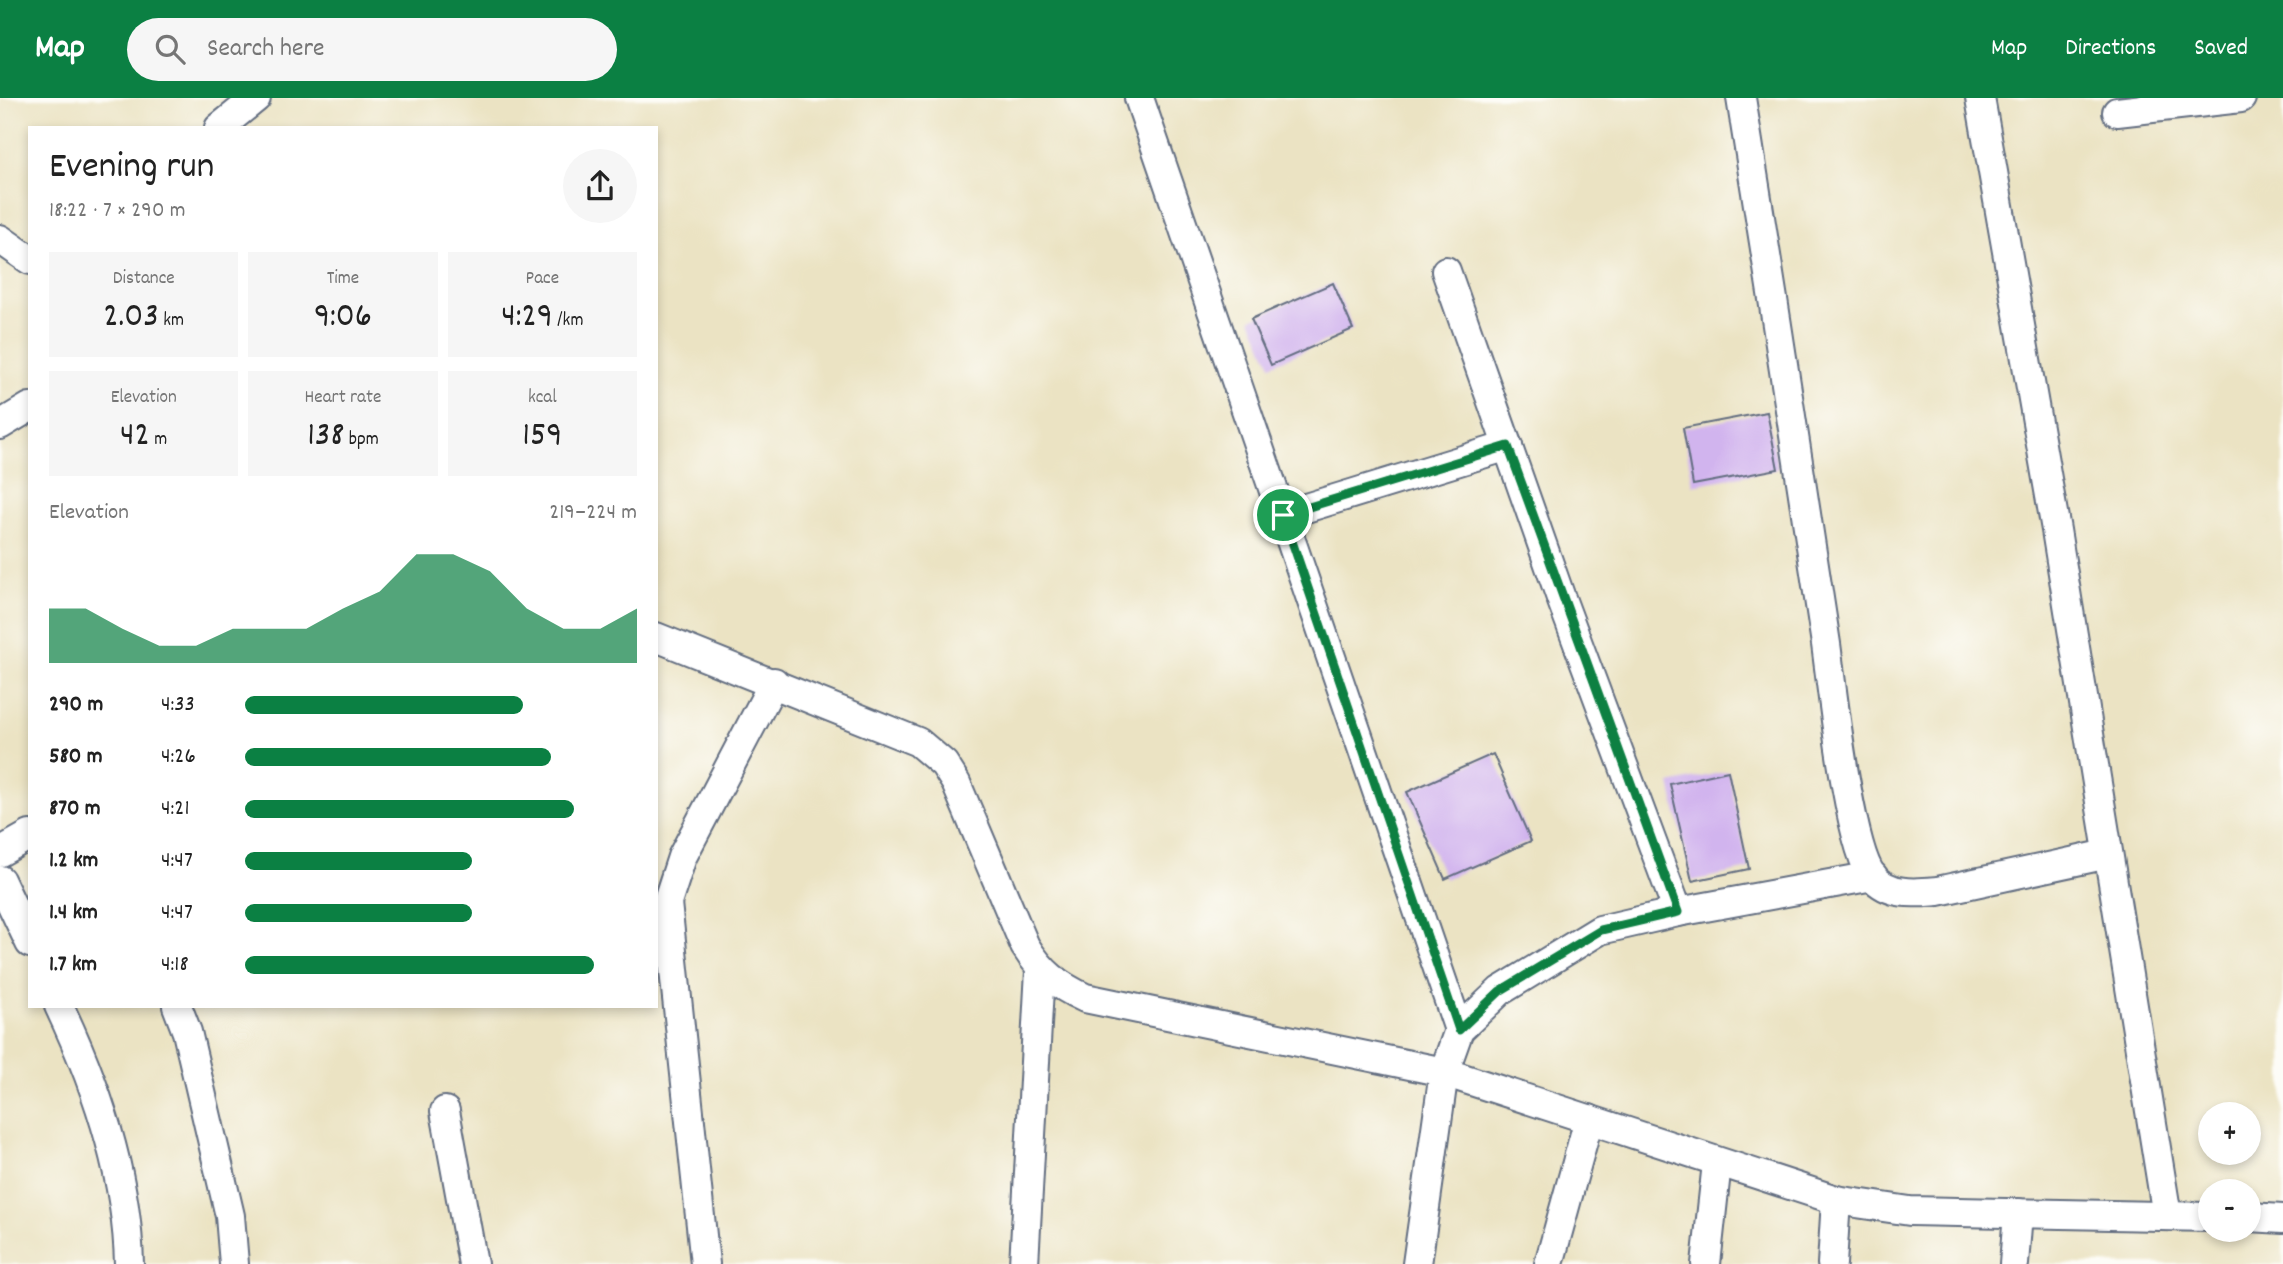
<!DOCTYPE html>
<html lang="en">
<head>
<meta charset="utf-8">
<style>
	:root { --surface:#fff; --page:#f6f6f6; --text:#222; --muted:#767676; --accent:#0b8043 }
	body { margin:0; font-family:Dekko,sans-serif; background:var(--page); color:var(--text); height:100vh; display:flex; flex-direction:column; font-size:26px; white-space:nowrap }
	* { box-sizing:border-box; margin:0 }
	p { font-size:23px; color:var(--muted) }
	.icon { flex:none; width:38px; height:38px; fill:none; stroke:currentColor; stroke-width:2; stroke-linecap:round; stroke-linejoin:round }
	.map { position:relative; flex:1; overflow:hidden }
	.side { position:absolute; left:28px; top:28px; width:630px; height:882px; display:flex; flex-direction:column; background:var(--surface); border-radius:0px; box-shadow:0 4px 10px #0003 }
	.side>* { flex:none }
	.buttons { position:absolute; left:2198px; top:1004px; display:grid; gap:14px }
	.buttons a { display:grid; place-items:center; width:63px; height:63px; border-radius:50%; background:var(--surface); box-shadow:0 4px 10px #0003; font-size:35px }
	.pin { position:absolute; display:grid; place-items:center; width:60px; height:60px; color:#fff; margin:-30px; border:4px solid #fff; border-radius:50%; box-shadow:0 2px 7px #0007 }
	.round { display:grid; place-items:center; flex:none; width:74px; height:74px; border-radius:37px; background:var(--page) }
	.headline { display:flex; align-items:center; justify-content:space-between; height:119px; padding:0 21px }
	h1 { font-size:38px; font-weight:600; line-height:52px }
	.metrics { display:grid; grid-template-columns:repeat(3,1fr); gap:10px; height:119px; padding:7px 21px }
	.metrics div { display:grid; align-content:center; border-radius:0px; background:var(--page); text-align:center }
	.metrics b { font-size:35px; font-weight:600 }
	.metrics small { font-size:19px; font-weight:400 }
	.metrics p { font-size:19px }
	.chart { height:196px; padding:14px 21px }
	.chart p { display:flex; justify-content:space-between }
	.chart svg { width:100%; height:126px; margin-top:7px; fill:var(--accent); opacity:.7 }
	ul { padding:0 21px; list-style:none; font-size:23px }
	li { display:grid; grid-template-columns:112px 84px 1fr; align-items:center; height:52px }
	li i { height:18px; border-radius:9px; background:var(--accent) }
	header { display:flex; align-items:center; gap:42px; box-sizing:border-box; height:98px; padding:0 35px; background:var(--accent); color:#fff }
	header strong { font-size:33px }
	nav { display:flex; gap:38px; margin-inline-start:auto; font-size:24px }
	.search { width:490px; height:63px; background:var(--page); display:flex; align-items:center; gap:18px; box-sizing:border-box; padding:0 24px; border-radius:38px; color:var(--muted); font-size:26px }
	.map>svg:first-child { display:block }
</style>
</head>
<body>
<header>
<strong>Map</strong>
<div class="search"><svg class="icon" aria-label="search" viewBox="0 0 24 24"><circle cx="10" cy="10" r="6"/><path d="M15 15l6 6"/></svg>Search here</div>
<nav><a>Map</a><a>Directions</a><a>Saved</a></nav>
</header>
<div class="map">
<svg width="2283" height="1166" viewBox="0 0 2283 1166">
	<rect width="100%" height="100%" fill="#fdfcf7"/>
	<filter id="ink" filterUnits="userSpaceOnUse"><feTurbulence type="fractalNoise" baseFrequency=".0143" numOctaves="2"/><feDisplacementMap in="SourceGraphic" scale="14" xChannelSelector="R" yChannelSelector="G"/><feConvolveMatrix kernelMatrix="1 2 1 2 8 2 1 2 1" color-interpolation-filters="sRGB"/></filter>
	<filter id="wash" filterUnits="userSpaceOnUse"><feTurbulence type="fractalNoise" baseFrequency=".00686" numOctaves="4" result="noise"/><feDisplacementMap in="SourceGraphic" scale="28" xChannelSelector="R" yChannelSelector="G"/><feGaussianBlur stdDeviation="1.57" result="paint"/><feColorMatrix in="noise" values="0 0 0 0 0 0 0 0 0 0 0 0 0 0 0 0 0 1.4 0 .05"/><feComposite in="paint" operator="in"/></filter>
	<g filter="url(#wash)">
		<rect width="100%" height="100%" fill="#ebe3c3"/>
		<g id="blocks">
			<g fill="#d1b4ee">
				<polygon points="1333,185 1353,231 1271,267 1251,221"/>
				<polygon points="1767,314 1778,371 1693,387 1683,330"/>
				<polygon points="1493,656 1531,743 1445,781 1407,694"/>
				<polygon points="1728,673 1749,771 1692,783 1670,686"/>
			</g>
		</g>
	</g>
	<g filter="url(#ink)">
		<use href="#blocks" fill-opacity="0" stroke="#646e81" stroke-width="2"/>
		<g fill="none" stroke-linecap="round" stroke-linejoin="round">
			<defs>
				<g id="street">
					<polyline points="1139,0 1459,932"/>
					<path d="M 1741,0 C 1770,182 1799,363 1826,546 C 1832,590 1849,750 1873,779 C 1890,798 1915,795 1938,793 L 2108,756"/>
					<polyline points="1980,0 2056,432 2167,1118"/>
					<polyline points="2117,14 2241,0"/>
					<polyline points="219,30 256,0"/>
					<polyline points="0,141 30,162"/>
					<polyline points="1446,173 1562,503 1678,814"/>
					<polyline points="0,327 30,309"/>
					<polyline points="1283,417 1508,348"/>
					<path d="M 656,539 L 918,644 L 944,666 L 956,685 L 1025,848 C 1042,875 1057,887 1085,900 L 1444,974 L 1836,1102 L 1910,1113 L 2210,1119"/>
					<polyline points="0,754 30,737"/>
					<polyline points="0,782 30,845"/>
					<path d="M 59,908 C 97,988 127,1077 129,1166"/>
					<polyline points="177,908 187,934 230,1118 234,1166"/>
					<polyline points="445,1013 473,1166"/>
					<polyline points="2249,1119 2283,1121"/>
					<polyline points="705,1166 667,805 682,759 774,584"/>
					<polyline points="1024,1166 1040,872"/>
					<polyline points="1417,1166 1444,974 1459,932 1500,893 1600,832 1678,814 1873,778"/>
					<polyline points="1549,1166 1589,1021"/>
					<polyline points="1706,1166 1717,1065"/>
					<polyline points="1832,1166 1836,1102"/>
					<polyline points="2014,1166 2018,1115"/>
				</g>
			</defs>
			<use href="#street" stroke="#646e81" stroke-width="32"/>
			<use href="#street" stroke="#fff" stroke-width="28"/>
		</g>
	</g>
	<g fill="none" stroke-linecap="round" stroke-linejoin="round" filter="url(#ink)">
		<defs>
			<polygon id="route" points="1508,348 1678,814 1601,832 1500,893 1459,932 1283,417"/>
		</defs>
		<use href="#route" stroke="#fff" stroke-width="14"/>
		<use href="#route" stroke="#0b8043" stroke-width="9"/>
	</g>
</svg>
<div class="buttons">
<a>+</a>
<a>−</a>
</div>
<div class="pin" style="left:1283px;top:417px;background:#1e9e55"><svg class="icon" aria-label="arrive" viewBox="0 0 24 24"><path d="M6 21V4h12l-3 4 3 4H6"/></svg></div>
<section class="side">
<div class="headline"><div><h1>Evening run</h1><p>18:22 · 7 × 290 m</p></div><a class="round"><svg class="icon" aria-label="share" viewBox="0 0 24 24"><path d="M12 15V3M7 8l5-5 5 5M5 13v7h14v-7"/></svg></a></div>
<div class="metrics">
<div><p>Distance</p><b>2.03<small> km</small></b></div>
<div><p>Time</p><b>9:06</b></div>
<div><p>Pace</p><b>4:29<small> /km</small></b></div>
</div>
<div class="metrics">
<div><p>Elevation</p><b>42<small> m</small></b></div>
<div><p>Heart rate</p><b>138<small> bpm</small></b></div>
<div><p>kcal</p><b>159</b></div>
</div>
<div class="chart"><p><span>Elevation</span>219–224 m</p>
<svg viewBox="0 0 160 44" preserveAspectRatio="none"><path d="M0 44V25L10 25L20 32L30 38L40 38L50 32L60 32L70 32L80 25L90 19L100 6L110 6L120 12L130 25L140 32L150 32L160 25V44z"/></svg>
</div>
<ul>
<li><b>290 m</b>4:33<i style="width:71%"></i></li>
<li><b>580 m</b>4:26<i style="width:78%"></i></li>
<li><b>870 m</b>4:21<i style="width:84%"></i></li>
<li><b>1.2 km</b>4:47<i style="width:58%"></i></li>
<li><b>1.4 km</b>4:47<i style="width:58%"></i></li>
<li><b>1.7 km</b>4:18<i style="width:89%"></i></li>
</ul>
</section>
</div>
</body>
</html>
